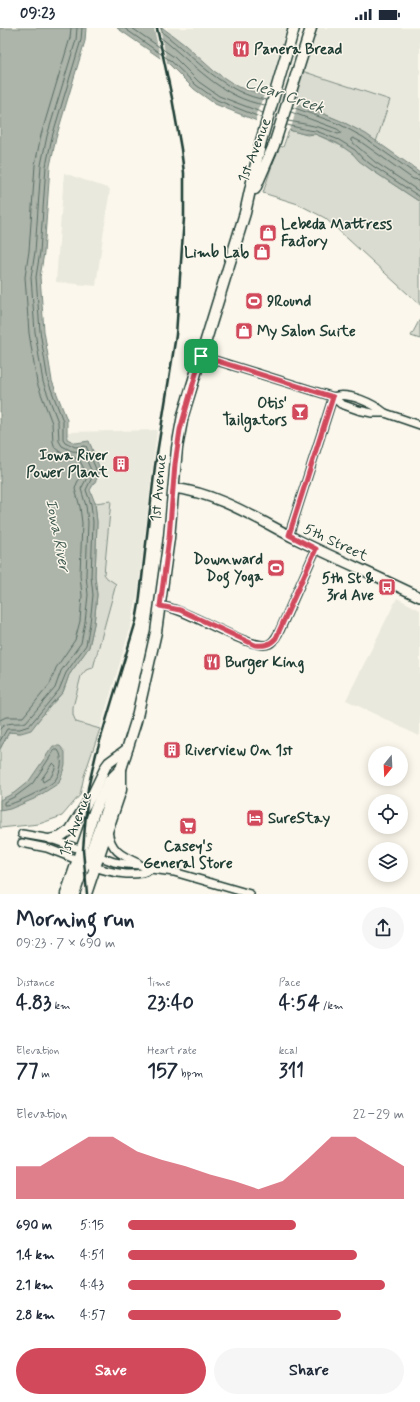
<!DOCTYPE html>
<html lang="en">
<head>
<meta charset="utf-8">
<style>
	:root { --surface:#fff; --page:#f6f6f7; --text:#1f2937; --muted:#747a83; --accent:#d1495b }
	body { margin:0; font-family:Mynerve,sans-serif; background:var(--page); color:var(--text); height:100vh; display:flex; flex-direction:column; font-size:15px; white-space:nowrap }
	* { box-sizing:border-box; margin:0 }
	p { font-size:13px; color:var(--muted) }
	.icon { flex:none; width:22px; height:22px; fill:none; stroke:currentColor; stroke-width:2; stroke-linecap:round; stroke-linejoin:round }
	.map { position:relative; height:866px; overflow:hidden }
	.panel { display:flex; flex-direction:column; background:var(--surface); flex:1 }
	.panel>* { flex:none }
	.needle { width:26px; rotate:198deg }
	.tools { position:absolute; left:368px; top:718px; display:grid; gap:8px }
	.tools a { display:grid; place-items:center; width:40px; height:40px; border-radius:50%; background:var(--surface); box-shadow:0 2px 10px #0003; font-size:20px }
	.pin { position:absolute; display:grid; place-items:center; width:34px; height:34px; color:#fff; margin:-17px; border-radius:8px; box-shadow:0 2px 6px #0006 }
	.round { display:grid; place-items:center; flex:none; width:42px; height:42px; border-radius:21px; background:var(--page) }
	.overview { display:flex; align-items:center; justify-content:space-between; height:68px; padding:0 16px }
	h1 { font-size:22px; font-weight:700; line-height:30px }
	.stats { display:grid; grid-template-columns:repeat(3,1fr); gap:6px; height:68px; padding:4px 16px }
	.stats div { display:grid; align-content:center }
	.stats b { font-size:20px; font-weight:700 }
	.stats small { font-size:11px; font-weight:400 }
	.stats p { font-size:11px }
	.chart { height:112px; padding:8px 16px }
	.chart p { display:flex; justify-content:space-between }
	.chart svg { width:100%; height:72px; margin-top:4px; fill:var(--accent); opacity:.7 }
	.action { display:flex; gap:8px; margin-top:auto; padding:8px 16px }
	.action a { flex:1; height:46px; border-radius:24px; background:var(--accent); color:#fff; font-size:16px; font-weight:700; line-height:46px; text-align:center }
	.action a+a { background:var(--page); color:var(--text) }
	ul { padding:0 16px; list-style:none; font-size:13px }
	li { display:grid; grid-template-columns:64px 48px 1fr; align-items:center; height:30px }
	li i { height:10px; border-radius:5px; background:var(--accent) }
	.status { display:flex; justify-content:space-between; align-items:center; height:28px; padding:0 20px; background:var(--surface); direction:ltr }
	.status svg { height:11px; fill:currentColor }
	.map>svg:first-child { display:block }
</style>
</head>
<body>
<div class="status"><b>09:23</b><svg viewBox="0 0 49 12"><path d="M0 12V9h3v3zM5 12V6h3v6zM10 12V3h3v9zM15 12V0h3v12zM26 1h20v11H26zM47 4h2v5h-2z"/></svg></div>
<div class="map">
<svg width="420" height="866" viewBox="0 0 420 866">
	<rect width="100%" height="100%" fill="#fbf7ec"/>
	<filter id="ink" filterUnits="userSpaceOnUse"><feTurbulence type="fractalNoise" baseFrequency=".025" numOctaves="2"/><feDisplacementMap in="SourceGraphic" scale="8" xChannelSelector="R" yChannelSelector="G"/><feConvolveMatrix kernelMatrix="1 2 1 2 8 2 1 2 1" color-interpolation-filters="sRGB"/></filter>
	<g filter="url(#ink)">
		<g fill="#eae9de">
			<polygon points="167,0 289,0 275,50 270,60 267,59 264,67 238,59 225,51 168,4"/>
			<polygon points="319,0 420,0 420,144 376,114 390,72 302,43 315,4"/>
			<polygon points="64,145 110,161 96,258 56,254"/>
			<polygon points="157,402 138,564 131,598 100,701 76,694 73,687 73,679 81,648 86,642 107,550 104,546 111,473 95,475 90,462 98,449 76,415 67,411 67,404"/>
			<polygon points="397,570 420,582 420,705 419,708 346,672"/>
		</g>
		<g fill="#dbdcd1" stroke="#7d8c82">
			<path d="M 302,43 L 390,72 L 376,114 C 352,97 325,85 297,76 L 299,69 L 295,68 Z"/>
			<polygon points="289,102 307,107 315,106 346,120 370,141 420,174 420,277 325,190 298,176 263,165 275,128 279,118 283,119"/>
			<polygon points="420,291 420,311 411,308"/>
			<polygon points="111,473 104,546 107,550 116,556 93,640 86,642 81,648 73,679 73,687 76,694 100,701 84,748 80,767 62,788 39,796 0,800 0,721 9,704 20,705 42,688 63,664 69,647 89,619 94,596 97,567 95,548 97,494 95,475"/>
		</g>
		<g fill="#adb4aa" stroke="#74847b">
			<polygon points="0,0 86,0 85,13 56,110 50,138 44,225 40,249 44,303 52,353 67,392 67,411 76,415 89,413 100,441 98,449 90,462 95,475 97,494 95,548 97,567 94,596 89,619 69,647 63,664 52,675 31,702 21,705 9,704 0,721 0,539 1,535 0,529"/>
			<polygon points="117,0 163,0 185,17 214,43 238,59 309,80 341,93 366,106 420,144 420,174 370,141 359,133 353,126 337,115 315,106 304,106 262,95 215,76 194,61 169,36"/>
			<polygon points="53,718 60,718 65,724 65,737 59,755 34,771 10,781 0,783 0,772 14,765 29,753"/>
		</g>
		<g fill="#fbf7ec">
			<polygon points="154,0 160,0 168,39 161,33"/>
			<polygon points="265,65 298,74 292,97 288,104 256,94 256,86"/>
		</g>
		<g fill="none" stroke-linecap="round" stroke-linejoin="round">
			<g stroke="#586d63" stroke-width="1">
				<polyline points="124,0 171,33 196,57 217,72 262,90"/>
				<polyline points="132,0 174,29 199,54 219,68 263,85"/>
				<path d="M 156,0 L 157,5 L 160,9 C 192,34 222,71 265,77"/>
				<path d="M 161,0 L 163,5 C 194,29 226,67 267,72"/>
				<polyline points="292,79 339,96 363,109 416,146 420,147"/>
				<path d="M 288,93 C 306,96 322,99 338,106 L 341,105 L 340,103 L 337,101 L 291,84"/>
				<polyline points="287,97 308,102 316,103 339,112 355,122 362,130 373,138 420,169"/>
				<polyline points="420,152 413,151 361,114 353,110 351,111 351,113 375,134 420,164"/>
				<polyline points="0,692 6,689 23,689 50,656 56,640 75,612 80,593 82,568 80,547 82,495 80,479 75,461 77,455 84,441 79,431 71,429 60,424 55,420 53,414 52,395 37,355 29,305 25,249 29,223 35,137 41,107 70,10 71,0"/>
				<path d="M 0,701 C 6,692 17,697 26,694 L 55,660 L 61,643 L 81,615 L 85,594 L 88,567 L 86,547 L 88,494 L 86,478 L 81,461 L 91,442 L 83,424 L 72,423 L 62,418 L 59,413 L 58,394 L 43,354 L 35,304 L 31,249 L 35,224 L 41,137 L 47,108 L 76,12 L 77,0"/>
				<polyline points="0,713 7,701 20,701 29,698 59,662 66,645 86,617 90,595 93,567 91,548 93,494 91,476 86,462 96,441 86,418 75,419 65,414 63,411 63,393 48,353 40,303 36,249 40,224 46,138 52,109 81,12 82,0"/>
				<path d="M 55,722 L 58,722 C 64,730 61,743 56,751 C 51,759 12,778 4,777 L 4,774 L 16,768 L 32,756 Z"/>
				<polygon points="53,735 56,738 51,749 43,754 42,751"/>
			</g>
			<defs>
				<g id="minor">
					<polyline points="201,328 327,367 333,369 341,376 358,382 372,385 385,385 420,397"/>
					<path d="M 333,369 C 348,363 374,376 385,385"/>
					<polyline points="289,507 333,369"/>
					<path d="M 160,578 C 186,579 251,624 269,616 C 275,613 277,607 280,602 L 316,521"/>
					<path d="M 108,803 C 111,823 121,827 138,835"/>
					<polyline points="22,806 51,811 85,823"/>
					<polyline points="22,815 47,820 80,833"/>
					<polyline points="95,827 114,834 126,836 140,837 151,841 174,844 250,866"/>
					<path d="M 92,838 C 108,844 136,851 151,841"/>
				</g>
				<g id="tertiary">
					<path d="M 173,460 C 218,465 257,491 296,511 C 337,531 379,549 420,569"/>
					<polyline points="51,811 60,809 70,802 92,767 106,738 109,734 128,720"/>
				</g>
				<g id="secondary">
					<polyline points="255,161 274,117 311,0"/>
					<polyline points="94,839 90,834 90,826 109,774 114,750"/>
					<polyline points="66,866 95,781 109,753 121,741"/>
					<polyline points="74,866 86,832 85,826"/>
					<polyline points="86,866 121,762 121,741 136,693 156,604 169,510 177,420 183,387 245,185 261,113 294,0"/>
				</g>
			</defs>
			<use href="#minor" stroke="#1f3d34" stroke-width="10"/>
			<use href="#tertiary" stroke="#1f3d34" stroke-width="12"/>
			<use href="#secondary" stroke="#1f3d34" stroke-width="13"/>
			<use href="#minor" stroke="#fbf7ec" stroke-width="7"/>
			<use href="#tertiary" stroke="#fbf7ec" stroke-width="9"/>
			<use href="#secondary" stroke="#fbf7ec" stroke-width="10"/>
			<polyline stroke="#1f3d34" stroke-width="2.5" points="87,866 83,822 88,760 96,726 136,593 139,576 155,438 176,307 184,190 184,145 181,121 172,70 157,0"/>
		</g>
	</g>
	<g fill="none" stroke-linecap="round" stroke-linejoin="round" filter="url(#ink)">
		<defs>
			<path id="route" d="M 201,328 L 333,369 L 289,507 L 316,521 L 276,610 C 270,617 264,618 255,617 L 180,582 L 160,578 L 169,510 L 175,436 L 180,402 Z"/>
		</defs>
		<use href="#route" stroke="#fff" stroke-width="8"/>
		<use href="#route" stroke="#d1495b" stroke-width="5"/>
	</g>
	<defs>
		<symbol id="restaurant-square" viewBox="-11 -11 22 22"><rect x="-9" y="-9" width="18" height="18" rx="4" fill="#d1495b" stroke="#fbf7ec"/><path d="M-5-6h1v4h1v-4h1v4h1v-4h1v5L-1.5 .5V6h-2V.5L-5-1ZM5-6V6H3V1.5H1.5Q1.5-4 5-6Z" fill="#fff"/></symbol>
		<symbol id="shop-square" viewBox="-11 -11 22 22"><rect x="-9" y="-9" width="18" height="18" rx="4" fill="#d1495b" stroke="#fbf7ec"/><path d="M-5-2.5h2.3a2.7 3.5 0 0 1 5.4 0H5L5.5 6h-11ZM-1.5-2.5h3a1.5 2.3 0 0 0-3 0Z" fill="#fff"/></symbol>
		<symbol id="stadium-square" viewBox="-11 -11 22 22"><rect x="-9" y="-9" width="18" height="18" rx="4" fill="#d1495b" stroke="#fbf7ec"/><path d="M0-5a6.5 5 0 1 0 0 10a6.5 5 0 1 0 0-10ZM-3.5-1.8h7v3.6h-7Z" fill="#fff"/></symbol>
		<symbol id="bar-square" viewBox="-11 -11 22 22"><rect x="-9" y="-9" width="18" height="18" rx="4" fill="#d1495b" stroke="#fbf7ec"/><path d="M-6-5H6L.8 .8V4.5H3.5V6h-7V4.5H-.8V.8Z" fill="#fff"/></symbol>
		<symbol id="building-square" viewBox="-11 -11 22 22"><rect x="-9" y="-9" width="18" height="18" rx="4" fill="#d1495b" stroke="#fbf7ec"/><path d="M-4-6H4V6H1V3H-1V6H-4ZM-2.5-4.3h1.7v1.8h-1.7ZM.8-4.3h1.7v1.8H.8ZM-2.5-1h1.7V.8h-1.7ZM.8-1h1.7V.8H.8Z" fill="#fff"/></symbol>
		<symbol id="bus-square" viewBox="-11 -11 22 22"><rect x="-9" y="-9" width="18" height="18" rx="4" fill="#d1495b" stroke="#fbf7ec"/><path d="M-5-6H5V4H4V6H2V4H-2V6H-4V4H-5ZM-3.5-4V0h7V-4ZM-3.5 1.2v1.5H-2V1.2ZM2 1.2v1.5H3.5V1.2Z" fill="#fff"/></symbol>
		<symbol id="hotel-square" viewBox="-11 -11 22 22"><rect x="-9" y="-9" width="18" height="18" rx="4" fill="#d1495b" stroke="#fbf7ec"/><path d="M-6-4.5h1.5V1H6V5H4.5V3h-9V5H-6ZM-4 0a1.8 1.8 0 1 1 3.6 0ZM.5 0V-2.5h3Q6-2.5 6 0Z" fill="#fff"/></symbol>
		<symbol id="supermarket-square" viewBox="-11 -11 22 22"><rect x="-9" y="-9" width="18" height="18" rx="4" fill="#d1495b" stroke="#fbf7ec"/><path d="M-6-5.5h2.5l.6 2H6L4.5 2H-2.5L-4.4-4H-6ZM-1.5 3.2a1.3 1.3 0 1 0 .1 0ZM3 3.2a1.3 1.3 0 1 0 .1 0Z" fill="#fff"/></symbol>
	</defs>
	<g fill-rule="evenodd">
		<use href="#restaurant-square" x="231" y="11" width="20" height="20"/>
		<use href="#shop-square" x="258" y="195" width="20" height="20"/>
		<use href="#shop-square" x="252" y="214" width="20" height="20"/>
		<use href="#stadium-square" x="244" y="263" width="20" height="20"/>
		<use href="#shop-square" x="234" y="293" width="20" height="20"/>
		<use href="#bar-square" x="290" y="374" width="20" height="20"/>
		<use href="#building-square" x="111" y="426" width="20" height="20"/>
		<use href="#stadium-square" x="266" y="530" width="20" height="20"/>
		<use href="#bus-square" x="377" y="549" width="20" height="20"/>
		<use href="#restaurant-square" x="202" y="624" width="20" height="20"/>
		<use href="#building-square" x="162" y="712" width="20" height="20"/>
		<use href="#hotel-square" x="245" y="780" width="20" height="20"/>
		<use href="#supermarket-square" x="178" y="788" width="20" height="20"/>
	</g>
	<g text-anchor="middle" stroke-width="3" stroke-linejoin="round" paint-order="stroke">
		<g font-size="15" font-weight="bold" fill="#1f3d34" stroke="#fbf7ec" text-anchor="start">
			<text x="254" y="26">Panera Bread</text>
			<text x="281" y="201">Lebeda Mattress<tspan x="281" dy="17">Factory</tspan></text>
			<text x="249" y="229" text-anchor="end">Limb Lab</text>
			<text x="267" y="278">9Round</text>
			<text x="257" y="308">My Salon Suite</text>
			<text x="287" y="380" text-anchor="end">Otis'<tspan x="287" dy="17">Tailgators</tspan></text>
			<text x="108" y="432" text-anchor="end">Iowa River<tspan x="108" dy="17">Power Plant</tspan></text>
			<text x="263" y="536" text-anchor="end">Downward<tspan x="263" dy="17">Dog Yoga</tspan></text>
			<text x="374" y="555" text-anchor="end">5th St &amp;<tspan x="374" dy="17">3rd Ave</tspan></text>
			<text x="225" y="639">Burger King</text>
			<text x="185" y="727">Riverview On 1st</text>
			<text x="268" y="795">SureStay</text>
			<text x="188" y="823" text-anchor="middle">Casey's<tspan x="188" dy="17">General Store</tspan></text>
		</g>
		<g font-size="15" fill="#1f3d34" stroke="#fbf7ec">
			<text transform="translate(254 122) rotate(-69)" y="5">1st Avenue</text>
			<text transform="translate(158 460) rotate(-85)" y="5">1st Avenue</text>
			<text transform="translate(336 514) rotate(25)" y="5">5th Street</text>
			<text transform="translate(75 796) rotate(-70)" y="5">1st Avenue</text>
		</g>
		<g font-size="16" font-style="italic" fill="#425b52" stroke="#fbf7ec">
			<text transform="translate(285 66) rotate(19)" y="6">Clear Creek</text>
			<text transform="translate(59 507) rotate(79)" y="6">Iowa River</text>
		</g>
	</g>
</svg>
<div class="tools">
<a><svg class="needle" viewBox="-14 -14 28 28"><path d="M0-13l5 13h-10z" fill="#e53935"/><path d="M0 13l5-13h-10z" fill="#747a83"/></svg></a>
<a><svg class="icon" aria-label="locate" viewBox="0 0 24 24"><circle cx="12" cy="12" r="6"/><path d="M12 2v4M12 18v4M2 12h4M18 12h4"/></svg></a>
<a><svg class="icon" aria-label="layers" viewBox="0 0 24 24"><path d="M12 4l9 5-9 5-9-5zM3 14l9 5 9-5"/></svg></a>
</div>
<div class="pin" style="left:201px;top:328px;background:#1e9e55"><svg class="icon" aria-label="arrive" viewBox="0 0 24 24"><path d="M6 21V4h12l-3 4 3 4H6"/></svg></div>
</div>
<section class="panel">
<div class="overview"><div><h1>Morning run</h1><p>09:23 · 7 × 690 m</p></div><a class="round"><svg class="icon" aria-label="share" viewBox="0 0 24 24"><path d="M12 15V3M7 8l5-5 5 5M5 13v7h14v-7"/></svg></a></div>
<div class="stats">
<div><p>Distance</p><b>4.83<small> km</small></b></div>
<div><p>Time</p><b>23:40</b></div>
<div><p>Pace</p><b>4:54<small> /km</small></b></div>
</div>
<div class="stats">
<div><p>Elevation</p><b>77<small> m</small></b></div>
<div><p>Heart rate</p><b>157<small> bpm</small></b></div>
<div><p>kcal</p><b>311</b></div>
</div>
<div class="chart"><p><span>Elevation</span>22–29 m</p>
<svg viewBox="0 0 160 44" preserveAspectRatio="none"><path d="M0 44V24L10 24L20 15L30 6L40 6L50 15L60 20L70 24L80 29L90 33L100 38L110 33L120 20L130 6L140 6L150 15L160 24V44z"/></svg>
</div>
<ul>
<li><b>690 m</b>5:15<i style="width:61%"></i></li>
<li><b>1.4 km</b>4:51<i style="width:83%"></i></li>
<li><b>2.1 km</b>4:43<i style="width:93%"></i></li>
<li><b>2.8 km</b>4:57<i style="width:77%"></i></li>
</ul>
<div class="action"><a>Save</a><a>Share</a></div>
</section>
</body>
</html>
